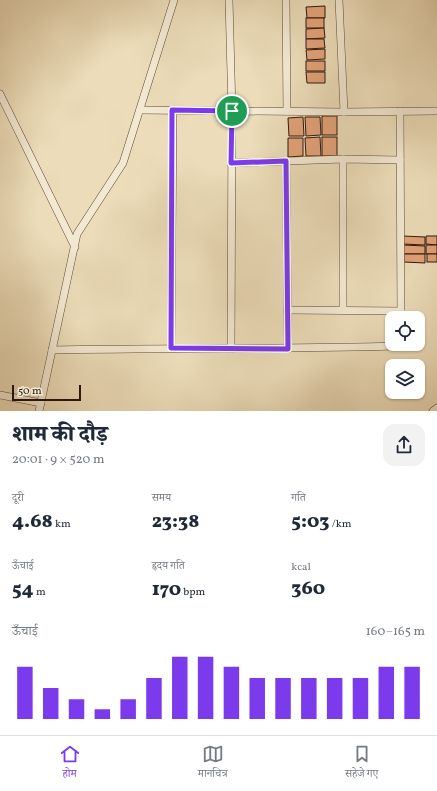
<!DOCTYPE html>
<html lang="hi">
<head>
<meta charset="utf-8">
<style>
	:root { --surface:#fff; --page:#f2f2f3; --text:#1f2937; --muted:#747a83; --line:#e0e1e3; --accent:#7c3aed }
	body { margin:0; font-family:Vollkorn,"Noto Serif Devanagari",serif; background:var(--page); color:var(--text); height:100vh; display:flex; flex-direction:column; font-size:15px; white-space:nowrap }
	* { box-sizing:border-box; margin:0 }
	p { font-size:13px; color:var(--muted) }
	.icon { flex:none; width:22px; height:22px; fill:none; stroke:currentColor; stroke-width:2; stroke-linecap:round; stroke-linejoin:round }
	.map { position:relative; height:411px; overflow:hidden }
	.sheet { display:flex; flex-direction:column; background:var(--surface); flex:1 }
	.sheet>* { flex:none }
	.controls { position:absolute; left:385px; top:311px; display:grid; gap:8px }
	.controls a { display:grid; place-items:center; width:40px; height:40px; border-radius:8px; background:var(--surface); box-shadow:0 1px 3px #0004; font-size:20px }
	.scale { position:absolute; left:12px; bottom:10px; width:69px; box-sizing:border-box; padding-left:4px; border:2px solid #2c190c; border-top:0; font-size:11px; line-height:14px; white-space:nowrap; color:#2c190c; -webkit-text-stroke:3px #f3e8d2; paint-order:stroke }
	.pin { position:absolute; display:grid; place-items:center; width:34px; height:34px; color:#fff; margin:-17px; border:2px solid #fff; border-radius:50%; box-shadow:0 1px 4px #0007 }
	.round { display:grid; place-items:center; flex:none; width:42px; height:42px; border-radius:12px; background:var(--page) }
	.overview { display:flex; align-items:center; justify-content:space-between; height:68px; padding:0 12px }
	h1 { font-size:22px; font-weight:800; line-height:30px }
	.metrics { display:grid; grid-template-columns:repeat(3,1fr); gap:6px; height:68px; padding:4px 12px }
	.metrics div { display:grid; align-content:center }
	.metrics b { font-size:20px; font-weight:800 }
	.metrics small { font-size:11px; font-weight:400 }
	.metrics p { font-size:11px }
	.chart { height:112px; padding:8px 12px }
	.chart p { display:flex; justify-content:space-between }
	.chart svg { width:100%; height:72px; margin-top:4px; stroke:var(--accent); stroke-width:6 }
	.dock { display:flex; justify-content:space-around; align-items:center; height:56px; border-top:1px solid var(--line); background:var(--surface); font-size:11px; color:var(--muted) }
	.dock a { display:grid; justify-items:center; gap:2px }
	.dock .on { color:var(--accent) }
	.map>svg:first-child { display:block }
</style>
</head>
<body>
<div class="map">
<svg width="437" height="411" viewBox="0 0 437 411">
	<rect width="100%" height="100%" fill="#ecdcb9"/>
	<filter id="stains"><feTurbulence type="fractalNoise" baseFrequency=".005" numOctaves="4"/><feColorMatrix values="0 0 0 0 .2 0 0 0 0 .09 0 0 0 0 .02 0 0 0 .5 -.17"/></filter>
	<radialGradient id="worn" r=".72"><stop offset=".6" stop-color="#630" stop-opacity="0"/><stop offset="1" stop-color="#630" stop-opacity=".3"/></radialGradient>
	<g fill="#e2a178" stroke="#2c190c">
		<polygon points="325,6 325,18 307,18 306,7"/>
		<rect x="306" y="18" width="18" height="10"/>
		<polygon points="324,28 325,38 306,39 306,29"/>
		<polygon points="306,39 324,39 325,48 306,49"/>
		<polygon points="325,49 325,59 307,60 306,50"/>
		<rect x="306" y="61" width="19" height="10"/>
		<polygon points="306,72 325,72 325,83 307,83"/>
		<rect x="322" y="116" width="15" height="19"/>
		<polygon points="303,117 304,136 289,136 288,118"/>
		<polygon points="305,117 320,117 321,135 306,136"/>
		<polygon points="320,137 321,156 306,156 305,138"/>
		<rect x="322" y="137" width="15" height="19"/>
		<polygon points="288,138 303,138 303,156 288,157"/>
		<polygon points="403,236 425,237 425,245 403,244"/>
		<polygon points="426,236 437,236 437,245 426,244"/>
		<polygon points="403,245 425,246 425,254 403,254"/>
		<rect x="426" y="245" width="11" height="9"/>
		<polygon points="404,254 425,254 425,263 404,262"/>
		<rect x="427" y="254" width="10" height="8"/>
	</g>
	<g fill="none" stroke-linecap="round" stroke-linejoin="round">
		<defs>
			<g id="minor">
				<polyline points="229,0 232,111 231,349"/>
				<polyline points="286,0 287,111"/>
				<polyline points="339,0 344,112"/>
				<polyline points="0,94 75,247"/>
				<polyline points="140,110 344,112 437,111"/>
				<polyline points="400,111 401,318"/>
				<polyline points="286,161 288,349"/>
				<polyline points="231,163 343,159 400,160"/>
				<polyline points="287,310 401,311"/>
				<polyline points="343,310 343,159"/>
				<polyline points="171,348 173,110"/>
				<path d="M 52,350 C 168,348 284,349 400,346 L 400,344"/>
				<polyline points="0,395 41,403"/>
				<polyline points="39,411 77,234 123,163 174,0"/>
				<polyline points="433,411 437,408"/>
			</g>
		</defs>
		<use href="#minor" stroke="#5c4a37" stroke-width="8"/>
		<use href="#minor" stroke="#f3e8d2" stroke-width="7"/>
	</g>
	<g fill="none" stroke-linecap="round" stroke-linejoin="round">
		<defs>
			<polygon id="route" points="172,110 232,111 231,163 286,161 288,349 171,348"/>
		</defs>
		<use href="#route" stroke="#fff" stroke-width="8"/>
		<use href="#route" stroke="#7c3aed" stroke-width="5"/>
	</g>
	<rect width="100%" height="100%" filter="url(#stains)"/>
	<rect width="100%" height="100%" fill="url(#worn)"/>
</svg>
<div class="controls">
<a><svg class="icon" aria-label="locate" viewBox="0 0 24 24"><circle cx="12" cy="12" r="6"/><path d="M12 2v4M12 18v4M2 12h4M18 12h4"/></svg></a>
<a><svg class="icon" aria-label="layers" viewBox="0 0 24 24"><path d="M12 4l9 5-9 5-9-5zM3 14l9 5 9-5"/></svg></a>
</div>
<div class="scale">50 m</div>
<div class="pin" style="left:232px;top:111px;background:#1e9e55"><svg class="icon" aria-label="arrive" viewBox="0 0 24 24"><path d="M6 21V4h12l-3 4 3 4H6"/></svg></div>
</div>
<section class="sheet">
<div class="overview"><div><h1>शाम की दौड़</h1><p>20:01 · 9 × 520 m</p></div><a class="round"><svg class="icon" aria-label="share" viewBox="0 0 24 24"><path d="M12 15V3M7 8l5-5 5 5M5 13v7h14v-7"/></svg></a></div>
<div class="metrics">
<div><p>दूरी</p><b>4.68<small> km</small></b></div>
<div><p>समय</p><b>23:38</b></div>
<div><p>गति</p><b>5:03<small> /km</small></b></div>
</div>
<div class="metrics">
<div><p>ऊँचाई</p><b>54<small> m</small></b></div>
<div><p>हृदय गति</p><b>170<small> bpm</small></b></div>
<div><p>kcal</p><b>360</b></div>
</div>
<div class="chart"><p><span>ऊँचाई</span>160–165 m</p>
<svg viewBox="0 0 160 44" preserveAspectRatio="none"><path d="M5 44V12M15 44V25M25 44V32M35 44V38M45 44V32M55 44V19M65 44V6M75 44V6M85 44V12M95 44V19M105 44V19M115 44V19M125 44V19M135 44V19M145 44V12M155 44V12"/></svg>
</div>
</section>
<nav class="dock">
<a class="on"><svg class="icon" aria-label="home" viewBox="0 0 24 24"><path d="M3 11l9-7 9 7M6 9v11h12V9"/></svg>होम</a>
<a><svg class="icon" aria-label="map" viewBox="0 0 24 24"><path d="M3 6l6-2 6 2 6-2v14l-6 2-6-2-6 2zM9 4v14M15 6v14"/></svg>मानचित्र</a>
<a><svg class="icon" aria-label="saved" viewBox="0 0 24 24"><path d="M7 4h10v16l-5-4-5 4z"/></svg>सहेजे गए</a>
</nav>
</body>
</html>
